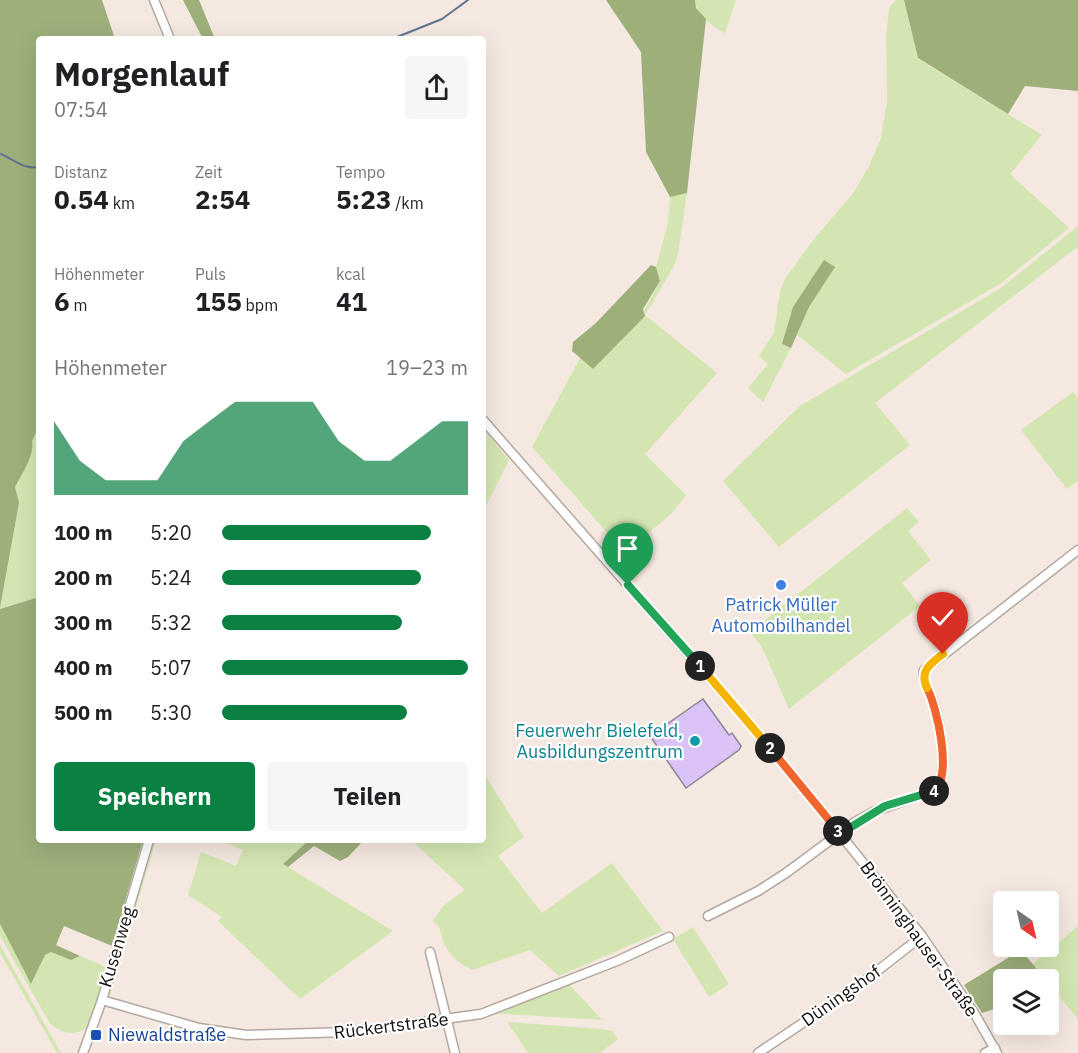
<!DOCTYPE html>
<html lang="de">
<head>
<meta charset="utf-8">
<style>
	:root { --surface:#fff; --page:#f6f6f6; --text:#202124; --muted:#757577; --accent:#0b8043 }
	body { margin:0; font-family:"IBM Plex Sans",sans-serif; background:var(--page); color:var(--text); height:100vh; display:flex; flex-direction:column; font-size:22px; white-space:nowrap }
	* { box-sizing:border-box; margin:0 }
	p { font-size:20px; color:var(--muted) }
	.icon { flex:none; width:33px; height:33px; fill:none; stroke:currentColor; stroke-width:2; stroke-linecap:round; stroke-linejoin:round }
	.map { position:relative; flex:1; overflow:hidden }
	.panel { position:absolute; left:36px; top:36px; width:450px; height:807px; display:flex; flex-direction:column; background:var(--surface); border-radius:6px; box-shadow:0 6px 24px #0002 }
	.panel>* { flex:none }
	.needle { width:39px; rotate:146deg }
	.tools { position:absolute; left:993px; top:891px; display:grid; gap:12px }
	.tools a { display:grid; place-items:center; width:66px; height:66px; border-radius:6px; background:var(--surface); box-shadow:0 6px 24px #0002; font-size:30px }
	.pin { position:absolute; display:grid; place-items:center; width:51px; height:51px; color:#fff; margin:-62px -26px; border-radius:50% 50% 50% 0; rotate:-45deg; box-shadow:0 0 6px #0007 }
	.pin .icon { rotate:45deg }
	.km { position:absolute; width:30px; height:30px; margin:-15px; border-radius:50%; background:#222; color:#fff; font-size:16px; line-height:30px; text-align:center }
	.round { display:grid; place-items:center; flex:none; width:63px; height:63px; border-radius:6px; background:var(--page) }
	.overview { display:flex; align-items:center; justify-content:space-between; height:102px; padding:0 18px }
	h1 { font-size:33px; font-weight:700; line-height:45px }
	.metrics { display:grid; grid-template-columns:repeat(3,1fr); gap:9px; height:102px; padding:6px 18px }
	.metrics div { display:grid; align-content:center }
	.metrics b { font-size:26px; font-weight:700 }
	.metrics small { font-size:16px; font-weight:400 }
	.metrics p { font-size:16px }
	.chart { height:168px; padding:12px 18px }
	.chart p { display:flex; justify-content:space-between }
	.chart svg { width:100%; height:108px; margin-top:6px; fill:var(--accent); opacity:.7 }
	.primary-button { display:flex; gap:12px; margin-top:auto; padding:12px 18px }
	.primary-button a { flex:1; height:69px; border-radius:6px; background:var(--accent); color:#fff; font-size:24px; font-weight:700; line-height:69px; text-align:center }
	.primary-button a+a { background:var(--page); color:var(--text) }
	ul { padding:0 18px; list-style:none; font-size:20px }
	li { display:grid; grid-template-columns:96px 72px 1fr; align-items:center; height:45px }
	li i { height:15px; border-radius:8px; background:var(--accent) }
	.map>svg:first-child { display:block }
</style>
</head>
<body>
<div class="map">
<svg width="1078" height="1053" viewBox="0 0 1078 1053">
	<rect width="100%" height="100%" fill="#f5e8e0"/>
	<g fill="#d3e6b1">
		<path d="M 695,0 L 736,0 L 725,33 C 712,26 696,15 695,0 Z"/>
		<polygon points="896,0 904,0 918,59 1042,135 1010,174 1069,228 1000,284 846,374 797,335 809,307 834,268 783,344 791,348 763,402 748,388 768,364 759,356 774,332 780,291 784,281 810,244 854,192 870,164 881,138 887,101 886,36 889,8"/>
		<polygon points="687,193 678,254 674,266 645,315 717,373 645,454 686,495 672,513 625,553 532,447 580,358 593,369 643,313 660,281 656,267 668,223 670,197"/>
		<polygon points="1078,226 1078,249 1076,248 875,403 910,445 779,547 723,481 800,406 1001,288"/>
		<polygon points="1073,392 1078,397 1078,481 1067,489 1021,430"/>
		<polygon points="39,427 39,597 0,609 19,503 14,487 27,464 32,441"/>
		<polygon points="483,429 509,460 483,512"/>
		<polygon points="907,508 919,522 908,531 931,560 902,583 920,606 789,709 762,647 750,632"/>
		<path d="M 483,772 L 524,837 L 498,856 L 542,913 L 612,863 L 663,931 L 559,976 L 530,950 L 472,970 C 461,964 452,958 446,947 C 440,936 443,929 433,921 L 443,906 L 465,890 L 411,840 L 483,840 Z"/>
		<polygon points="152,840 156,840 110,996 107,993"/>
		<polygon points="219,840 309,840 283,864 393,931 300,999 218,921 222,917 188,895 201,852 236,866 243,850"/>
		<path d="M 0,924 L 31,984 L 45,955 L 51,951 L 71,960 L 80,956 L 106,967 L 107,970 L 88,1027 C 75,1037 60,1034 49,1022 L 0,936 Z"/>
		<polygon points="1078,926 1078,1019 1049,984 1048,980 1045,979 1032,965"/>
		<polygon points="693,927 729,984 709,997 673,939"/>
		<polygon points="0,945 61,1053 57,1053 0,953"/>
		<polygon points="569,984 602,1020 490,1013"/>
		<polygon points="507,1022 602,1029 612,1031 618,1039 600,1053 528,1053"/>
	</g>
	<g fill="#9db07a">
		<path d="M 0,0 L 102,0 L 115,39 L 39,39 L 39,427 L 32,441 C 35,455 21,475 15,487 L 19,503 L 0,608 Z"/>
		<polygon points="183,0 199,0 215,39 203,39"/>
		<polygon points="606,0 695,0 696,8 706,19 687,193 670,197 646,152 641,52"/>
		<polygon points="904,0 1078,0 1078,91 1025,86 1008,114 918,58"/>
		<polygon points="824,260 835,267 809,307 791,348 782,344 793,307"/>
		<polygon points="651,265 656,267 660,281 643,309 645,316 593,369 572,351 573,342 596,323"/>
		<polygon points="39,597 39,840 143,840 112,946 64,926 56,945 80,956 71,960 51,952 45,955 31,984 0,924 0,609"/>
		<polygon points="309,840 364,840 348,857 340,861 314,846 288,867 283,864"/>
		<polygon points="1021,950 1045,979 1004,980 1003,1006 982,1013 964,985"/>
	</g>
	<g fill="none" stroke-linecap="round" stroke-linejoin="round">
		<g stroke="#5f7494" stroke-width="2">
			<polyline points="392,39 442,19 468,0"/>
			<path d="M 1,154 C 15,160 24,170 39,167"/>
		</g>
	</g>
	<polygon fill="#dbc3f8" stroke="#8c8792" stroke-width="1.5" points="703,699 729,735 732,733 741,746 739,750 686,788 650,736"/>
	<g fill="none" stroke-linecap="round" stroke-linejoin="round">
		<defs>
			<g id="minor">
				<polyline points="154,0 170,39"/>
				<polyline points="483,420 762,738 840,834 922,936 976,1016 997,1053"/>
				<path d="M 708,916 L 758,891 L 786,873 L 855,822 L 873,812 L 937,789 C 948,768 940,723 933,701 C 929,690 922,682 924,670 L 1078,550"/>
				<polyline points="430,952 455,1053"/>
				<polyline points="102,1000 199,1028 246,1035 349,1032 481,1014 617,961 669,937"/>
				<polyline points="83,1053 102,1000 149,840"/>
				<polyline points="758,1053 858,986 922,936"/>
				<polyline points="985,1053 995,1048"/>
			</g>
		</defs>
		<use href="#minor" stroke="#b3a8a0" stroke-width="11"/>
		<use href="#minor" stroke="#fff" stroke-width="8"/>
	</g>
	<g fill="none" stroke-linecap="round" stroke-linejoin="round">
		<defs>
			<polyline id="split-1" points="628,585 700,666"/>
			<polyline id="split-2" points="700,666 770,748"/>
			<polyline id="split-3" points="770,748 838,831"/>
			<polyline id="split-4" points="838,831 840,834 885,806 934,791"/>
			<path id="split-5" d="M 927,688 C 937,707 953,776 934,791"/>
			<path id="split-6" d="M 927,688 C 919,671 930,664 943,654"/>
		</defs>
		<use href="#split-1" stroke="#fff" stroke-width="12"/>
		<use href="#split-2" stroke="#fff" stroke-width="12"/>
		<use href="#split-3" stroke="#fff" stroke-width="12"/>
		<use href="#split-4" stroke="#fff" stroke-width="12"/>
		<use href="#split-5" stroke="#fff" stroke-width="12"/>
		<use href="#split-6" stroke="#fff" stroke-width="12"/>
		<use href="#split-1" stroke="#22a559" stroke-width="8"/>
		<use href="#split-2" stroke="#f5b400" stroke-width="8"/>
		<use href="#split-3" stroke="#f0652b" stroke-width="8"/>
		<use href="#split-4" stroke="#22a559" stroke-width="8"/>
		<use href="#split-5" stroke="#f0652b" stroke-width="8"/>
		<use href="#split-6" stroke="#f5b400" stroke-width="8"/>
	</g>
	<circle fill="#3f7fe0" stroke="#fff" stroke-width="2" cx="781" cy="585" r="6"/>
	<circle fill="#0f9aa8" stroke="#fff" stroke-width="2" cx="695" cy="741" r="6"/>
	<rect fill="#1a4fb4" stroke="#fff" stroke-width="2" x="90" y="1029" width="12" height="12" rx="3"/>
	<g text-anchor="middle" stroke-width="4.5" stroke-linejoin="round" paint-order="stroke">
		<g font-size="18" fill="#366cbe" stroke="#fff">
			<text x="781" y="611">Patrick Müller<tspan x="781" dy="21">Automobilhandel</tspan></text>
		</g>
		<g font-size="18" fill="#0d838f" stroke="#fff" text-anchor="end">
			<text x="683" y="737">Feuerwehr Bielefeld,<tspan x="683" dy="21">Ausbildungszentrum</tspan></text>
		</g>
		<g font-size="18" fill="#120e0c" stroke="#fff">
			<text transform="translate(919 939) rotate(54)" y="6">Brönninghauser Straße</text>
			<text transform="translate(117 947) rotate(-73)" y="6">Kusenweg</text>
			<text transform="translate(841 996) rotate(-35)" y="6">Düningshof</text>
			<text transform="translate(391 1026) rotate(-7)" y="6">Rückertstraße</text>
		</g>
		<g font-size="18" fill="#164399" stroke="#fff" text-anchor="start">
			<text x="108" y="1041">Niewaldstraße</text>
		</g>
	</g>
</svg>
<div class="tools">
<a><svg class="needle" viewBox="-14 -14 28 28"><path d="M0-13l5 13h-10z" fill="#e53935"/><path d="M0 13l5-13h-10z" fill="#757577"/></svg></a>
<a><svg class="icon" aria-label="layers" viewBox="0 0 24 24"><path d="M12 4l9 5-9 5-9-5zM3 14l9 5 9-5"/></svg></a>
</div>
<div class="pin" style="left:628px;top:585px;background:#1e9e55"><svg class="icon" aria-label="arrive" viewBox="0 0 24 24"><path d="M6 21V4h12l-3 4 3 4H6"/></svg></div>
<div class="pin" style="left:943px;top:654px;background:#d93025"><svg class="icon" aria-label="check" viewBox="0 0 24 24"><path d="M5 12l5 5 9-10"/></svg></div>
<b class="km" style="left:700px;top:666px">1</b>
<b class="km" style="left:770px;top:748px">2</b>
<b class="km" style="left:838px;top:831px">3</b>
<b class="km" style="left:934px;top:791px">4</b>
<section class="panel">
<div class="overview"><div><h1>Morgenlauf</h1><p>07:54</p></div><a class="round"><svg class="icon" aria-label="share" viewBox="0 0 24 24"><path d="M12 15V3M7 8l5-5 5 5M5 13v7h14v-7"/></svg></a></div>
<div class="metrics">
<div><p>Distanz</p><b>0.54<small> km</small></b></div>
<div><p>Zeit</p><b>2:54</b></div>
<div><p>Tempo</p><b>5:23<small> /km</small></b></div>
</div>
<div class="metrics">
<div><p>Höhenmeter</p><b>6<small> m</small></b></div>
<div><p>Puls</p><b>155<small> bpm</small></b></div>
<div><p>kcal</p><b>41</b></div>
</div>
<div class="chart"><p><span>Höhenmeter</span>19–23 m</p>
<svg viewBox="0 0 160 44" preserveAspectRatio="none"><path d="M0 44V14L10 30L20 38L30 38L40 38L50 22L60 14L70 6L80 6L90 6L100 6L110 22L120 30L130 30L140 22L150 14L160 14V44z"/></svg>
</div>
<ul>
<li><b>100 m</b>5:20<i style="width:85%"></i></li>
<li><b>200 m</b>5:24<i style="width:81%"></i></li>
<li><b>300 m</b>5:32<i style="width:73%"></i></li>
<li><b>400 m</b>5:07<i style="width:100%"></i></li>
<li><b>500 m</b>5:30<i style="width:75%"></i></li>
</ul>
<div class="primary-button"><a>Speichern</a><a>Teilen</a></div>
</section>
</div>
</body>
</html>
